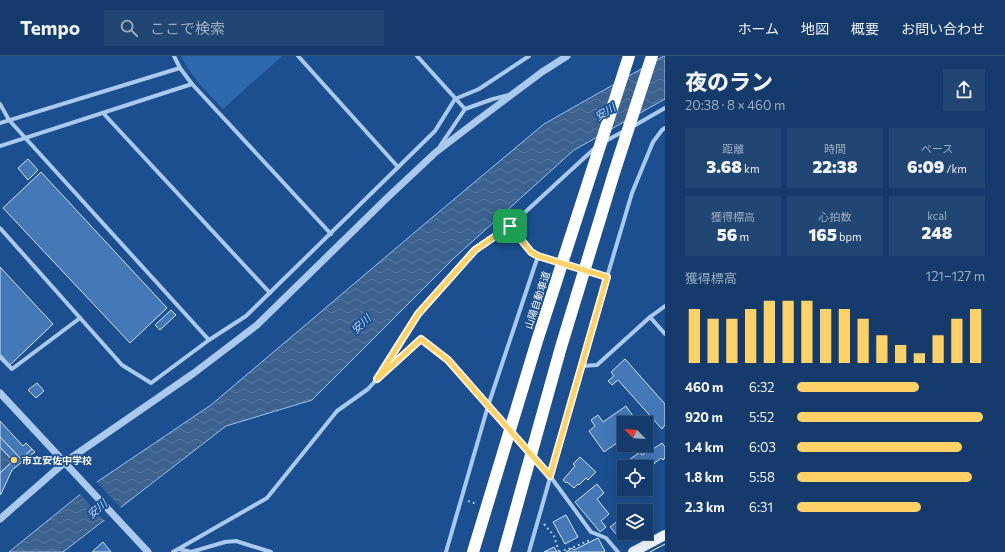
<!DOCTYPE html>
<html lang="ja">
<head>
<meta charset="utf-8">
<style>
	:root { --surface:#143b6b; --page:#214673; --text:#f1f3f6; --muted:#9dadc1; --line:#33557e; --accent:#ffd166 }
	body { margin:0; font-family:Commissioner,"Noto Sans JP",sans-serif; background:var(--page); color:var(--text); height:100vh; display:flex; flex-direction:column; font-size:15px; white-space:nowrap }
	* { box-sizing:border-box; margin:0 }
	p { font-size:13px; color:var(--muted) }
	.icon { flex:none; width:22px; height:22px; fill:none; stroke:currentColor; stroke-width:2; stroke-linecap:round; stroke-linejoin:round }
	.map { position:relative; flex:1; overflow:hidden }
	.side { display:flex; flex-direction:column; background:var(--surface); width:340px }
	.side>* { flex:none }
	.needle { width:26px; rotate:295deg }
	.buttons { position:absolute; left:617px; top:360px; display:grid; gap:8px }
	.buttons a { display:grid; place-items:center; width:36px; height:36px; border-radius:0px; background:var(--surface); box-shadow:0 4px 16px #0002,0 0 0 1px var(--line); font-size:20px }
	.pin { position:absolute; display:grid; place-items:center; width:34px; height:34px; color:#fff; margin:-17px; border-radius:8px; box-shadow:0 2px 6px #0006 }
	.round { display:grid; place-items:center; flex:none; width:42px; height:42px; border-radius:0px; background:var(--page) }
	.head { display:flex; align-items:center; justify-content:space-between; height:68px; padding:0 20px }
	h1 { font-size:22px; font-weight:800; line-height:30px }
	.metrics { display:grid; grid-template-columns:repeat(3,1fr); gap:6px; height:68px; padding:4px 20px }
	.metrics div { display:grid; align-content:center; border-radius:0px; background:var(--page); text-align:center }
	.metrics b { font-size:17px; font-weight:800 }
	.metrics small { font-size:11px; font-weight:400 }
	.metrics p { font-size:11px }
	.chart { height:112px; padding:8px 20px }
	.chart p { display:flex; justify-content:space-between }
	.chart svg { width:100%; height:72px; margin-top:4px; stroke:var(--accent); stroke-width:6 }
	ul { padding:0 20px; list-style:none; font-size:13px }
	li { display:grid; grid-template-columns:64px 48px 1fr; align-items:center; height:30px }
	li i { height:10px; border-radius:5px; background:var(--accent) }
	header { display:flex; align-items:center; gap:24px; box-sizing:border-box; height:56px; padding:0 20px; background:var(--surface); border-bottom:1px solid var(--line) }
	header strong { font-size:19px }
	nav { display:flex; gap:22px; margin-inline-start:auto; font-size:14px }
	.search { width:280px; height:36px; background:var(--page); display:flex; align-items:center; gap:10px; box-sizing:border-box; padding:0 14px; border-radius:0px; color:var(--muted); font-size:15px }
	main { display:flex; flex:1; min-height:0 }
	.map>svg:first-child { display:block }
</style>
</head>
<body>
<header>
<strong>Tempo</strong>
<div class="search"><svg class="icon" aria-label="search" viewBox="0 0 24 24"><circle cx="10" cy="10" r="6"/><path d="M15 15l6 6"/></svg>ここで検索</div>
<nav><a>ホーム</a><a>地図</a><a>概要</a><a>お問い合わせ</a></nav>
</header>
<main>
<div class="map">
<svg width="665" height="496" viewBox="0 0 665 496">
	<defs>
		<pattern id="water-waves" width="16" height="10" patternUnits="userSpaceOnUse"><rect width="16" height="10" fill="#3c6290"/><path d="M0 5q4-4 8 0t8 0" fill="none" stroke="#597aa1"/></pattern>
	</defs>
	<rect width="100%" height="100%" fill="#1b4f8f"/>
	<path fill="#2e69ad" d="M 181,0 L 282,0 L 223,53 C 207,36 191,21 181,0 Z"/>
	<g fill="url(#water-waves)" stroke="#9cc4f0">
		<polygon points="664,0 665,0 665,43 574,94 454,202 312,344 226,370 63,496 9,496 88,432 211,349 421,171 544,68"/>
		<polygon points="0,391 13,405 0,417"/>
	</g>
	<polygon fill="#1b4f8f" points="95,424 122,453 105,465 79,437"/>
	<g fill="#4478b7" stroke="#cfe3fa">
		<polygon points="28,103 38,114 28,124 18,112"/>
		<polygon points="41,116 167,252 130,287 3,152"/>
		<polygon points="0,211 53,268 10,309 0,298"/>
		<polygon points="171,254 176,259 160,274 155,269"/>
		<polygon points="625,303 665,348 665,369 662,373 618,324 612,329 608,325 614,320 611,316"/>
		<polygon points="37,327 44,335 36,342 28,334"/>
		<polygon points="626,350 638,367 624,367 624,382 604,396 589,375 595,370 591,364 598,359 603,366"/>
		<polygon points="0,365 23,390 26,387 32,393 21,403 0,381"/>
		<polygon points="0,381 21,403 32,393 35,396 12,414 1,438 0,439 0,417 13,405 0,391"/>
		<polygon points="662,387 665,391 665,402 663,404 661,402 650,411 648,408 644,411 624,411 624,418 619,411 640,396 642,399 645,397 643,393 650,388 653,393"/>
		<polygon points="580,401 596,416 588,424 586,422 579,429 578,428 574,432 567,426 566,427 563,424 575,410 573,408"/>
		<polygon points="597,428 604,437 597,443 609,458 601,465 606,471 600,476 575,446"/>
		<polygon points="566,459 578,481 565,488 553,466"/>
		<polygon points="624,460 624,474 617,479 610,471"/>
		<polygon points="598,482 605,495 604,496 566,496 572,492 574,494"/>
		<polygon points="103,486 111,496 92,496"/>
		<polygon points="554,491 557,496 544,496"/>
	</g>
	<g fill="none" stroke-linecap="round" stroke-linejoin="round">
		<g stroke="#a9c9ee" stroke-width="2" stroke-dasharray="2 3" stroke-linecap="butt">
			<polyline points="468,445 477,448"/>
			<polyline points="544,468 554,480 559,496"/>
			<polyline points="559,496 574,491 590,484"/>
		</g>
		<g stroke="#a9c9ee" stroke-width="4">
			<polyline points="174,0 180,12 192,28 331,178"/>
			<polyline points="298,0 398,111"/>
			<polyline points="417,0 465,53"/>
			<polyline points="0,48 9,64 209,284"/>
			<polyline points="103,57 270,237"/>
			<polyline points="0,67 180,12"/>
			<polyline points="632,71 665,52"/>
			<polyline points="604,86 624,75"/>
			<polyline points="0,90 192,28"/>
			<polyline points="440,90 465,53 493,43 509,39"/>
			<polyline points="510,170 531,196 538,200 607,221"/>
			<polyline points="0,172 122,309 151,327 209,284 246,260 435,75 455,43 479,33 529,0"/>
			<polyline points="650,261 665,278"/>
			<polyline points="0,301 12,313 80,262"/>
			<polyline points="582,310 597,309 650,261 665,250"/>
			<polyline points="382,319 421,283 447,305 529,395"/>
			<polyline points="533,401 550,420 591,476 606,482 618,496"/>
			<polyline points="179,493 191,496 225,486 236,485 271,496"/>
			<polyline points="173,496 267,442 337,355 368,333 377,323 418,258 475,194 510,170 595,92"/>
			<polyline points="446,496 488,350 538,200"/>
			<polyline points="529,496 607,221 632,137 653,86 662,74 665,72"/>
		</g>
		<g stroke="#a9c9ee" stroke-width="7">
			<polyline points="0,337 148,496"/>
			<polyline points="0,463 65,406 194,317 257,269 388,141 436,96 474,67 542,16 567,0"/>
		</g>
		<polyline stroke="#f0f6ff" stroke-width="10" points="633,496 665,479"/>
		<polyline stroke="#fff" stroke-width="1" points="650,496 665,488"/>
		<g stroke="#fff" stroke-width="12">
			<polyline points="473,496 537,285 629,0"/>
			<polyline points="504,496 561,291 614,117 652,0"/>
		</g>
	</g>
	<g fill="none" stroke-linecap="round" stroke-linejoin="round">
		<defs>
			<polygon id="route" points="510,170 531,196 538,200 607,221 550,420 448,304 421,283 377,323 418,258 475,194"/>
		</defs>
		<use href="#route" stroke="#fff" stroke-width="8"/>
		<use href="#route" stroke="#ffd166" stroke-width="5"/>
	</g>
	<circle fill="#ffd166" stroke="#1b4f8f" stroke-width="1.5" cx="14" cy="404" r="4"/>
	<g text-anchor="middle" stroke-width="3.5" stroke-linejoin="round" paint-order="stroke">
		<g font-size="10" fill="#fff" stroke="#1b4f8f">
			<text transform="translate(537 244) rotate(-72)" y="4">山陽自動車道</text>
		</g>
		<g font-size="10" font-weight="bold" fill="#fff" stroke="#1b4f8f" text-anchor="start">
			<text x="22" y="408">市立安佐中学校</text>
		</g>
		<g font-size="11" font-style="italic" fill="#b5d3f5" stroke="#1b4f8f">
			<text transform="translate(605 56) rotate(-31)" y="4">安川</text>
			<text transform="translate(361 268) rotate(-44)" y="4">安川</text>
			<text transform="translate(97 453) rotate(-40)" y="4">安川</text>
		</g>
	</g>
</svg>
<div class="buttons">
<a><svg class="needle" viewBox="-14 -14 28 28"><path d="M0-13l5 13h-10z" fill="#e53935"/><path d="M0 13l5-13h-10z" fill="#9dadc1"/></svg></a>
<a><svg class="icon" aria-label="locate" viewBox="0 0 24 24"><circle cx="12" cy="12" r="6"/><path d="M12 2v4M12 18v4M2 12h4M18 12h4"/></svg></a>
<a><svg class="icon" aria-label="layers" viewBox="0 0 24 24"><path d="M12 4l9 5-9 5-9-5zM3 14l9 5 9-5"/></svg></a>
</div>
<div class="pin" style="left:510px;top:170px;background:#1e9e55"><svg class="icon" aria-label="arrive" viewBox="0 0 24 24"><path d="M6 21V4h12l-3 4 3 4H6"/></svg></div>
</div>
<section class="side">
<div class="head"><div><h1>夜のラン</h1><p>20:38 · 8 × 460 m</p></div><a class="round"><svg class="icon" aria-label="share" viewBox="0 0 24 24"><path d="M12 15V3M7 8l5-5 5 5M5 13v7h14v-7"/></svg></a></div>
<div class="metrics">
<div><p>距離</p><b>3.68<small> km</small></b></div>
<div><p>時間</p><b>22:38</b></div>
<div><p>ペース</p><b>6:09<small> /km</small></b></div>
</div>
<div class="metrics">
<div><p>獲得標高</p><b>56<small> m</small></b></div>
<div><p>心拍数</p><b>165<small> bpm</small></b></div>
<div><p>kcal</p><b>248</b></div>
</div>
<div class="chart"><p><span>獲得標高</span>121–127 m</p>
<svg viewBox="0 0 160 44" preserveAspectRatio="none"><path d="M5 44V11M15 44V17M25 44V17M35 44V11M45 44V6M55 44V6M65 44V6M75 44V11M85 44V11M95 44V17M105 44V27M115 44V33M125 44V38M135 44V27M145 44V17M155 44V11"/></svg>
</div>
<ul>
<li><b>460 m</b>6:32<i style="width:65%"></i></li>
<li><b>920 m</b>5:52<i style="width:99%"></i></li>
<li><b>1.4 km</b>6:03<i style="width:88%"></i></li>
<li><b>1.8 km</b>5:58<i style="width:93%"></i></li>
<li><b>2.3 km</b>6:31<i style="width:66%"></i></li>
</ul>
</section>
</main>
</body>
</html>
